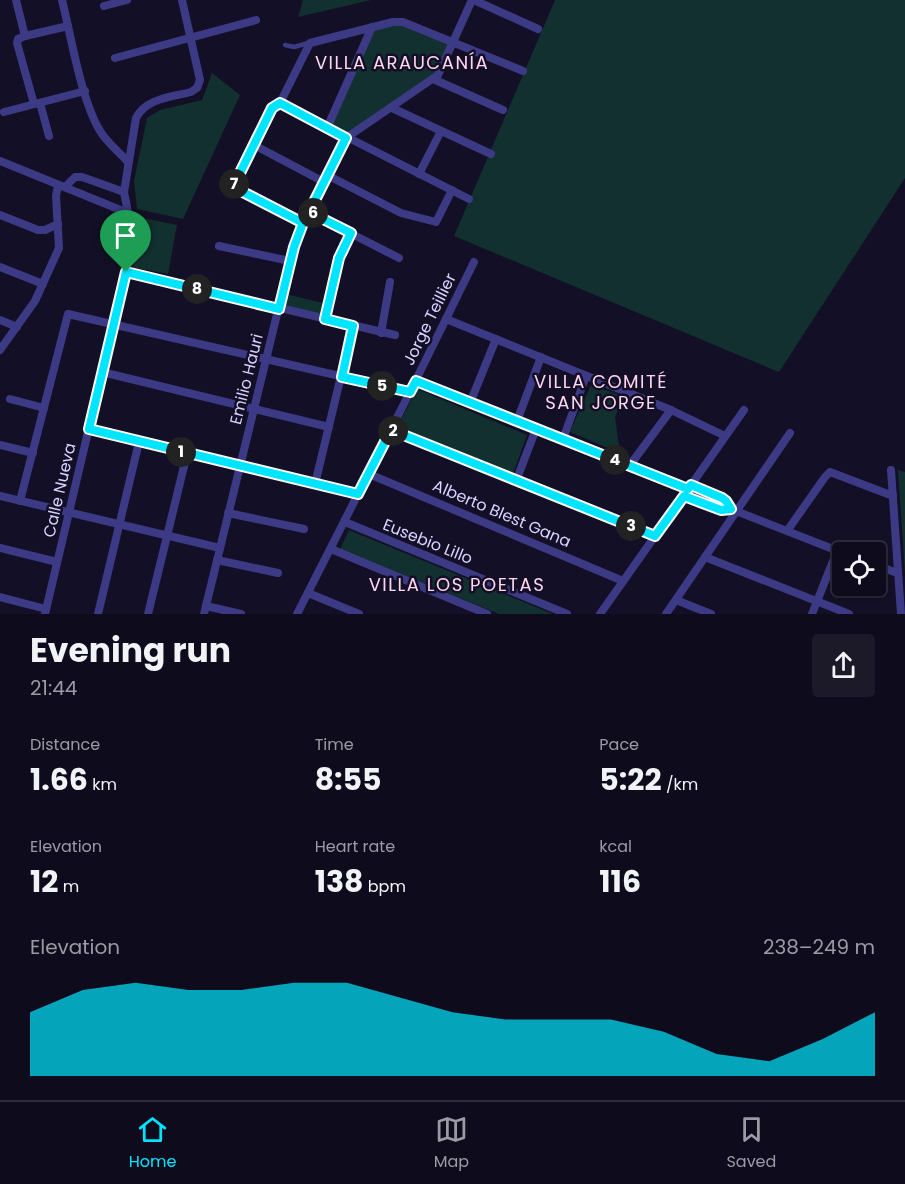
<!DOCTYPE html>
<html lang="en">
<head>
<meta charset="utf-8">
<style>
	:root { --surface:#0e0b1c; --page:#1c1929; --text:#f1f3f6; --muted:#9b9ba3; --line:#2e2b3b; --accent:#00e5ff }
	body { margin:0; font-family:Poppins,sans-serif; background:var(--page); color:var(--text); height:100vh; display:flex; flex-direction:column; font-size:22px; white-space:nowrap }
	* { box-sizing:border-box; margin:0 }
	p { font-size:20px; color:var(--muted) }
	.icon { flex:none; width:33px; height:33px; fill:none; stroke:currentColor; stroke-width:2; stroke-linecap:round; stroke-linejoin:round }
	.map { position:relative; height:614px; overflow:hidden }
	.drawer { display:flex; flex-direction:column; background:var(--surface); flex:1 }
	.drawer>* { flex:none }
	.buttons { position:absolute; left:832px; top:542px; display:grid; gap:12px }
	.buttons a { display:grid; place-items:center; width:54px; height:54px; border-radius:6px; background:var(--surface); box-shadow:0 2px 4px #0004,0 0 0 2px var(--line); font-size:30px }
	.pin { position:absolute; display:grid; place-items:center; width:51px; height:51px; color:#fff; margin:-62px -26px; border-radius:50% 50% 50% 0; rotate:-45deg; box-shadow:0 0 6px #0007 }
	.pin .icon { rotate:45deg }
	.km { position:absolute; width:30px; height:30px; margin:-15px; border-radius:50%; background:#222; color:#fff; font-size:16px; line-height:30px; text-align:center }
	.round { display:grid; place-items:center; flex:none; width:63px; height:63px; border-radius:6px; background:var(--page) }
	.headline { display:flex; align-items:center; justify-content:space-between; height:102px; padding:0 30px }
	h1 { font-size:33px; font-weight:700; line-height:45px }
	.figures { display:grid; grid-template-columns:repeat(3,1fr); gap:9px; height:102px; padding:6px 30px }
	.figures div { display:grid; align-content:center }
	.figures b { font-size:30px; font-weight:700 }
	.figures small { font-size:16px; font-weight:400 }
	.figures p { font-size:16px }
	.chart { height:168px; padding:12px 30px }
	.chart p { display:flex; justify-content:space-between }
	.chart svg { width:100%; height:108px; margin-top:6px; fill:var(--accent); opacity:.7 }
	.menu { display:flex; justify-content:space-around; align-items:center; height:84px; border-top:2px solid var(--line); background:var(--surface); font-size:16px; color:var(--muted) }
	.menu a { display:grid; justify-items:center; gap:3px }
	.menu .current { color:var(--accent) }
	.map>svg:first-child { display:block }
</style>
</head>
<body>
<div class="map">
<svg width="905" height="614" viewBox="0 0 905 614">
	<rect width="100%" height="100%" fill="#130f26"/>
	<g fill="#12302f">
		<polygon points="303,0 371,0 298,17"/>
		<polygon points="555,0 905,0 905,178 779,372 454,236"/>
		<polygon points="395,23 452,43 440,69 346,136 328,128 372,29"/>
		<polygon points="212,73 240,95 183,219 137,209 134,181 147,118 160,110 202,100"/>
		<polygon points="143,218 177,225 168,274 133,267"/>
		<polygon points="286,294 327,304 324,316 283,306"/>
		<polygon points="591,385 623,396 615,417 620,453 570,432"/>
		<polygon points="417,389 527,435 511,479 396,429"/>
		<polygon points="898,470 905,472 905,573"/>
		<polygon points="349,530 553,614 499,614 340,549"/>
	</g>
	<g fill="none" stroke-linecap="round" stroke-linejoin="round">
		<polyline stroke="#3d3a85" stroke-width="4.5" points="285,45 294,47 308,43"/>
		<g stroke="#3d3a85" stroke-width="8">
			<polyline points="16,0 25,36"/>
			<path d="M 62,0 C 71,36 82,105 102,134 C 109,144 120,153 128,162"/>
			<polyline points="474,0 538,29"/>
			<polyline points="104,6 127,0"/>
			<polyline points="115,58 256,20"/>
			<polyline points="433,79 503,110"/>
			<polyline points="40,103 49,136"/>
			<polyline points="280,103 469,199"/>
			<polyline points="34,104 17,43 18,39 25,36 68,26"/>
			<polyline points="392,108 491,154"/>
			<polyline points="4,112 85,91"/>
			<polyline points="327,128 372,27"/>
			<polyline points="254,145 324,182"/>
			<polyline points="0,161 128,213"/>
			<polyline points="419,174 441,131"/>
			<polyline points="327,175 401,213 436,222 452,190"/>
			<polyline points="65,187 75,177 82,177 124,192"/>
			<polyline points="309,212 399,258"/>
			<polyline points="0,215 38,230 45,230 58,224"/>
			<polyline points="303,223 233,187 272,108 280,103 310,43 393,22 403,22 523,71"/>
			<polyline points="219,246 290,261"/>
			<polyline points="0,267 43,284"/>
			<polyline points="126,272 395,335"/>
			<polyline points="325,319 339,258 351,233"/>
			<polyline points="446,319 671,410 725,436"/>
			<polyline points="0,320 17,327"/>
			<polyline points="381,333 390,282"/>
			<polyline points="0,350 35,301 59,248 56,196 58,185"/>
			<polyline points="102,372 329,427"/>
			<polyline points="415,381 688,489"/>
			<polyline points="10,399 44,408"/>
			<polyline points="470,403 496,339"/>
			<polyline points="517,421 541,357"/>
			<polyline points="89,429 358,494"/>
			<polyline points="391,430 655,536"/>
			<polyline points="563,439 586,376"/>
			<polyline points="0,445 33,453"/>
			<polyline points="630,465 671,410"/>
			<polyline points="891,470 901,614"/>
			<polyline points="369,474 623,581"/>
			<polyline points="516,481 536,429"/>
			<polyline points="315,484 353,326"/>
			<polyline points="691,485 722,498 726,501 731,509"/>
			<polyline points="0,496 220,548"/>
			<polyline points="684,496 721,510 731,509 843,553"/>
			<polyline points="20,501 68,314 410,392"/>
			<polyline points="228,513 304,529"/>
			<polyline points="345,522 567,614"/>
			<polyline points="787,531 825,477 830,472 893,496"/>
			<polyline points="0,548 57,562"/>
			<polyline points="331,549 487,614"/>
			<polyline points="705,557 849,614"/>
			<polyline points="217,560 278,573"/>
			<polyline points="876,565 897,573"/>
			<polyline points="308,593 359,614"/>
			<polyline points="0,597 46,609"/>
			<polyline points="676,600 711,614"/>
			<polyline points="206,606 241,614"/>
			<path d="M 45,614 L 130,254 L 130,223 L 124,192 L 136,118 C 146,98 172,97 191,92 L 197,88 L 200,80 L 182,0"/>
			<polyline points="98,614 139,442"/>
			<polyline points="148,614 187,454"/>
			<polyline points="204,614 290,261 299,231 346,138 438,75 472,0"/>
			<polyline points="297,614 410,392 474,262"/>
			<polyline points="600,614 744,410"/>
			<polyline points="666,614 790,433"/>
			<polyline points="812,614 837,551"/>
		</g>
	</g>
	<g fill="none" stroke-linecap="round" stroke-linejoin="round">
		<defs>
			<polygon id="route" points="280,103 346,138 309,212 351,233 339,258 325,319 353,326 342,377 410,392 416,381 688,489 691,485 722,498 726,501 731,509 721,510 684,496 655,536 391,430 358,494 89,429 126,272 279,309 294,247 303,223 233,187 272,108"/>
		</defs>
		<use href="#route" stroke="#fff" stroke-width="12"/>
		<use href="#route" stroke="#00e5ff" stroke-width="8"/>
	</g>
	<g text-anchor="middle" stroke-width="5" stroke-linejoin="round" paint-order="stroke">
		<g font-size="16" fill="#d9d4ff" stroke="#130f26">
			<text transform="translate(429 319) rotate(-64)" y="6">Jorge Teillier</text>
			<text transform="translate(246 379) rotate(-76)" y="6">Emilio Hauri</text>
			<text transform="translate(59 490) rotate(-77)" y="6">Calle Nueva</text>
			<text transform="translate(502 513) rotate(23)" y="6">Alberto Blest Gana</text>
			<text transform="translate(428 541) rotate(22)" y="6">Eusebio Lillo</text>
		</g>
		<g font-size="18" letter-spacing="1.5" fill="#ffd6f0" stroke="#130f26">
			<text x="402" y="69">VILLA ARAUCANÍA</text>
			<text x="601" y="388">VILLA COMITÉ<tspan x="601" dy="21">SAN JORGE</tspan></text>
			<text x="457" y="591">VILLA LOS POETAS</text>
		</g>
	</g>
</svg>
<div class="buttons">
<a><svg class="icon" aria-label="locate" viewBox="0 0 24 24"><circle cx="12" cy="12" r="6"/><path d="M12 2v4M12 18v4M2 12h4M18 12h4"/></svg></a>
</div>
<div class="pin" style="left:126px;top:272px;background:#1e9e55"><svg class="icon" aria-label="arrive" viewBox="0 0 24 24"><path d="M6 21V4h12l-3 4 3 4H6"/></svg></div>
<b class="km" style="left:181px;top:452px">1</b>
<b class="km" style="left:393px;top:431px">2</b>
<b class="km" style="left:631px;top:526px">3</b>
<b class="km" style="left:615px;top:460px">4</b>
<b class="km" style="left:382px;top:386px">5</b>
<b class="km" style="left:313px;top:213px">6</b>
<b class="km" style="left:234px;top:184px">7</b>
<b class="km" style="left:197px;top:289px">8</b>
</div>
<section class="drawer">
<div class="headline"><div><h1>Evening run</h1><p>21:44</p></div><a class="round"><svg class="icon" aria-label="share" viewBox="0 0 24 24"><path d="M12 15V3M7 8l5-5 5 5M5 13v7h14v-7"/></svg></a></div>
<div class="figures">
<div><p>Distance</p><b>1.66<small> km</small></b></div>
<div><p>Time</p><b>8:55</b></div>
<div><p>Pace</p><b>5:22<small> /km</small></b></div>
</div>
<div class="figures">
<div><p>Elevation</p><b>12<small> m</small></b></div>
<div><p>Heart rate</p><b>138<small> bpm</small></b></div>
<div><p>kcal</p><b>116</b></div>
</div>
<div class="chart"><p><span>Elevation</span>238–249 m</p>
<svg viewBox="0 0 160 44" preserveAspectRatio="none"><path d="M0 44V18L10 9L20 6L30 9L40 9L50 6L60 6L70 12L80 18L90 21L100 21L110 21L120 26L130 35L140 38L150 29L160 18V44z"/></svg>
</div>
</section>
<nav class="menu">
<a class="current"><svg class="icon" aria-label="home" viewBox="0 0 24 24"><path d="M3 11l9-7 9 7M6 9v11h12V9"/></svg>Home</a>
<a><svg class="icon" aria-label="map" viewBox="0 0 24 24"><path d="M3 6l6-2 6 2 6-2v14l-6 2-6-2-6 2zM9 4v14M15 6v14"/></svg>Map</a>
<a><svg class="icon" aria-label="saved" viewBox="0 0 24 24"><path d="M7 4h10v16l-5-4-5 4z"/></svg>Saved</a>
</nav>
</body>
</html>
